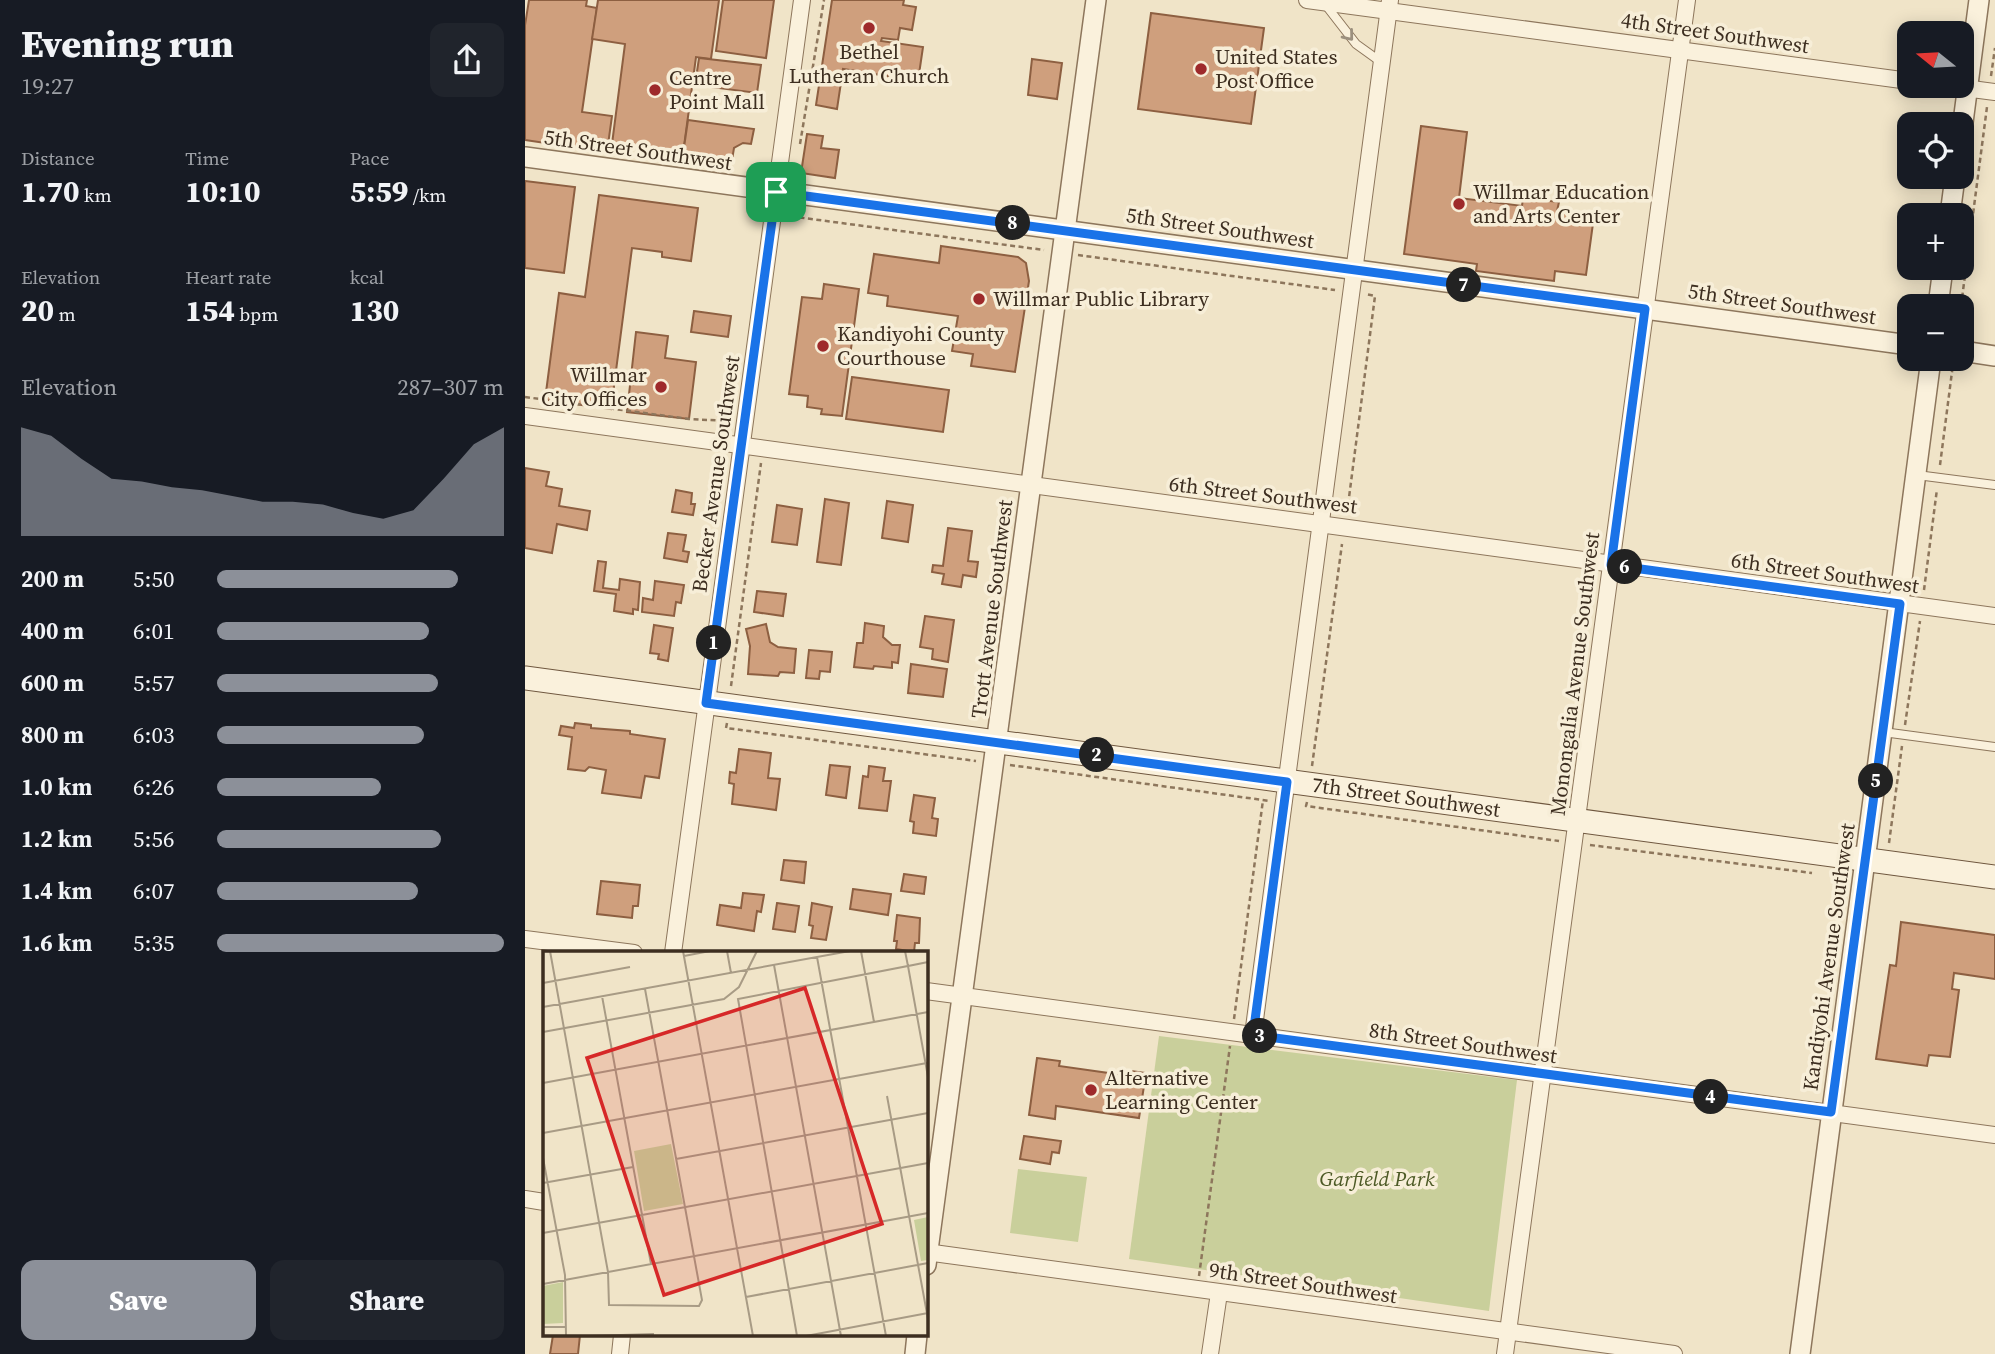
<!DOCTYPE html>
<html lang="en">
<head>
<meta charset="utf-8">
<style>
	:root { --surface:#171b24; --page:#20242c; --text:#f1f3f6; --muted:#9ea1a6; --accent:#8c9099 }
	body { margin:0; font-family:"Source Serif 4",serif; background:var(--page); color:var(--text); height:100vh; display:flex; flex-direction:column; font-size:26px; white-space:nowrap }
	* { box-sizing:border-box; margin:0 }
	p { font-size:23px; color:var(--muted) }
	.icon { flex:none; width:38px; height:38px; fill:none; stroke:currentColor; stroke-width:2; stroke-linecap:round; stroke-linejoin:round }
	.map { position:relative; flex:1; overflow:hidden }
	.details { display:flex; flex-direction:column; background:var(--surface); width:525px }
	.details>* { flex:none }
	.needle { width:46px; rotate:288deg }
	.controls { position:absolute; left:1372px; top:21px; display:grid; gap:14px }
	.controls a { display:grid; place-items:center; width:77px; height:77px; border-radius:14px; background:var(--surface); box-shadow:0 4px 18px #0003; font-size:35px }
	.pin { position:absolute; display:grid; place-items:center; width:60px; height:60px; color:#fff; margin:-30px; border-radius:14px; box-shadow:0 4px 10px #0006 }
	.km { position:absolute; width:35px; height:35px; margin:-18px; border-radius:50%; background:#222; color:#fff; font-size:19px; line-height:35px; text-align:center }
	.round { display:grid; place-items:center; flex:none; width:74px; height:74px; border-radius:14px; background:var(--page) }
	.summary { display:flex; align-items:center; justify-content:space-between; height:119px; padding:0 21px }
	h1 { font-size:38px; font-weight:800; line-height:52px }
	.figures { display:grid; grid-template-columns:repeat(3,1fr); gap:10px; height:119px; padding:7px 21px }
	.figures div { display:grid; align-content:center }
	.figures b { font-size:30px; font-weight:800 }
	.figures small { font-size:19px; font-weight:400 }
	.figures p { font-size:19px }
	.chart { height:196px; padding:14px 21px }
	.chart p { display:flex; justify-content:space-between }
	.chart svg { width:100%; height:126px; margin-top:7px; fill:var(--accent); opacity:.7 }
	.action { display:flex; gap:14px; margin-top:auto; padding:14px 21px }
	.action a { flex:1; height:80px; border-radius:14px; background:var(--accent); color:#fff; font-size:28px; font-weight:800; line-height:80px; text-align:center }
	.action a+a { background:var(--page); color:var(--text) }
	ul { padding:0 21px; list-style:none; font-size:23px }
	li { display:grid; grid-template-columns:112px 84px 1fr; align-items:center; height:52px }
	li i { height:18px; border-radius:9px; background:var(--accent) }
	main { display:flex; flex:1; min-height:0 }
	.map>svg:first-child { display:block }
</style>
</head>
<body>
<main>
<section class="details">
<div class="summary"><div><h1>Evening run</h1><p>19:27</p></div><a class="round"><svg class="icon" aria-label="share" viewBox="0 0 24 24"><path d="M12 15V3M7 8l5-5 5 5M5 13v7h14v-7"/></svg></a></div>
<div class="figures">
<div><p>Distance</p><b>1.70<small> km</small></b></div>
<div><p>Time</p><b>10:10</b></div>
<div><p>Pace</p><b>5:59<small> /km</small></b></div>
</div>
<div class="figures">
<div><p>Elevation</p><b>20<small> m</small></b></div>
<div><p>Heart rate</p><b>154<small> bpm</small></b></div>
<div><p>kcal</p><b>130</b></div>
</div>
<div class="chart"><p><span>Elevation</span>287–307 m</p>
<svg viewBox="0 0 160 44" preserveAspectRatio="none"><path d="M0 44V6L10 9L20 17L30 24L40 25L50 27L60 28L70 30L80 32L90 32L100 33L110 36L120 38L130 35L140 24L150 12L160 6V44z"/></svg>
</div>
<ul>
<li><b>200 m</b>5:50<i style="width:84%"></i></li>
<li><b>400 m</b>6:01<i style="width:74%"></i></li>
<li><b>600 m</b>5:57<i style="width:77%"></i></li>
<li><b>800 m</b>6:03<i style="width:72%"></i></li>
<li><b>1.0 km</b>6:26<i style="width:57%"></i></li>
<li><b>1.2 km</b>5:56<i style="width:78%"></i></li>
<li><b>1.4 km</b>6:07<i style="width:70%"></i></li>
<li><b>1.6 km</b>5:35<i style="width:100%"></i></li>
</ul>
<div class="action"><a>Save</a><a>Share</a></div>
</section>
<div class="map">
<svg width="1470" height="1354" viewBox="0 0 1470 1354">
	<rect width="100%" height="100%" fill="#f0e4c8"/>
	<g fill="#c9cf9b">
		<polygon points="634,1036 992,1080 964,1311 604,1259"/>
		<polygon points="493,1169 562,1177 553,1242 485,1233"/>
	</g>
	<g fill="#cf9f7d" stroke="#8d5f41" stroke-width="2">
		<polygon points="4,0 62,0 61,6 72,8 57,112 87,116 82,152 0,140 0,25"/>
		<polygon points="73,0 194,0 186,59 171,57 158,154 87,144 100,44 67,39"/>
		<polygon points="198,0 249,0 241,58 191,51"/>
		<polygon points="307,0 379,0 378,5 391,7 387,30 375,28 373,40 357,38 356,41 398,47 393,81 318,69 312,109 291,105"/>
		<polygon points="626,13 739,28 726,124 613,109"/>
		<polygon points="174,58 236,65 232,93 170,85"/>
		<polygon points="507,59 537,63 532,99 503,95"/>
		<polygon points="163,120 229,129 226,144 218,143 209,148 207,160 158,154"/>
		<polygon points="896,126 942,132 934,198 997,206 998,198 1034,202 1032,211 1069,216 1061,275 1030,271 1029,281 951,271 952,264 879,254"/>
		<polygon points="282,134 298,136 296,148 314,150 310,178 276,173"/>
		<polygon points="0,181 50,187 39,273 0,268"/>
		<polygon points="74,195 173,208 166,261 137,257 137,252 107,248 86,409 20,400 34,293 60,297"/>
		<polygon points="416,246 493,257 501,263 504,281 490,372 446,366 448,354 427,351 433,316 362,306 363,296 343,293 349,254 414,263"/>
		<polygon points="299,284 334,289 317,416 296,414 297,409 282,407 283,396 264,394 277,297 297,299"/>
		<polygon points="169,311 206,316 203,337 166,332"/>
		<polygon points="111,332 143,336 140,358 171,362 164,419 102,412"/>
		<polygon points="327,377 424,390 418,432 321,419"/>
		<polygon points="0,468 24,472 21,486 37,489 34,506 65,511 62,530 32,524 27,553 0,548"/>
		<polygon points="151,490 167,493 166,504 170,504 168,515 147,512"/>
		<polygon points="300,499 324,503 316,565 292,562"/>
		<polygon points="362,501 388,505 383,542 357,538"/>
		<polygon points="252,505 277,509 272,545 247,542"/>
		<polygon points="423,528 447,531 443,561 453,562 451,577 438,575 436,587 417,584 419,574 407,572 408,565 418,566"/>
		<polygon points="143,533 161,535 158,551 164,552 162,562 139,558"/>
		<polygon points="73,561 81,562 78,588 94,590 95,579 115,582 113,610 108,609 108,614 89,611 91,594 69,591"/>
		<polygon points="130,581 159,585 156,603 151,602 149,616 117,612 118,598 128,600"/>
		<polygon points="232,591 261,594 258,616 229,612"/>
		<polygon points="400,616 429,620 423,662 407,659 408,649 395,647"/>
		<polygon points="340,623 359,626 358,637 367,645 375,645 373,663 367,662 367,668 349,666 348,669 329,667 332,643 338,643"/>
		<polygon points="241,624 245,642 253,647 271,649 269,673 255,672 253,676 223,674 225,646 221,629"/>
		<polygon points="129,625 148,628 143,661 133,659 134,654 125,653"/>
		<polygon points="284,650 307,652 305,672 295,671 294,679 281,678"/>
		<polygon points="386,664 422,669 418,697 383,693"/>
		<polygon points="50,723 66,725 66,728 105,731 105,734 140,739 134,778 120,776 116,798 77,793 81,770 64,767 60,771 43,769 47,737 34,735 36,726 49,728"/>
		<polygon points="214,749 246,753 243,778 255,779 251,810 207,804 209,784 204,783 205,772 211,773"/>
		<polygon points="305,765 325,767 321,798 301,795"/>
		<polygon points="344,766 360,768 358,781 366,781 362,811 334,808 338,776 343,777"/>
		<polygon points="389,795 410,798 407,818 413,819 411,836 388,833 389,822 385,821"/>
		<polygon points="259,860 281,862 279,883 256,880"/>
		<polygon points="379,874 401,877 399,894 376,891"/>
		<polygon points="76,881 115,885 113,906 108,906 107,918 72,914"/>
		<polygon points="328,889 366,894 363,915 325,909"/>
		<polygon points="218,893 239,895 236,912 232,911 229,931 192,925 195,905 216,908"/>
		<polygon points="252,903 274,906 270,932 248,929"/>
		<polygon points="287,903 307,907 301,940 286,938 288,926 284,925"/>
		<polygon points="372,915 395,918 394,943 390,943 389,952 371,949 372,941 369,941"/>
		<polygon points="1376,922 1470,935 1470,979 1429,973 1427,989 1434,990 1425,1057 1404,1055 1402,1066 1351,1059 1365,965 1371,966"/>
		<polygon points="512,1058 535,1061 534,1066 598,1075 598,1070 621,1073 614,1118 531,1106 530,1119 504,1115"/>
		<polygon points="499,1136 536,1141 534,1153 527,1152 525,1164 495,1159"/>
		<polygon points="28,1335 55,1335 53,1354 25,1354"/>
	</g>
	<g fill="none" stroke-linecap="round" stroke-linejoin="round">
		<defs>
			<g id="service">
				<polyline points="800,4 831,44 856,62"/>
				<polyline points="1392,475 1470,485"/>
				<polyline points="1358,732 1470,747"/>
			</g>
			<g id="minor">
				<polyline points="782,0 1384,81"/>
				<polyline points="1424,86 1470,92"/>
				<polyline points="0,416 1470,616"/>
				<polyline points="0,939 109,953"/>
				<polyline points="148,953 277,0"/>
				<polyline points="401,991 1470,1135"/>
				<polyline points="728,1035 865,0"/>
				<polyline points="0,1199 19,1202"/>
				<polyline points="401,1252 1149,1354"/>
				<polyline points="95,1354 97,1335"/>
				<polyline points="685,1354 694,1293"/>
				<polyline points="980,1354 1162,0"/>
			</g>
			<g id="tertiary">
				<polyline points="1437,130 1454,0"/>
				<polyline points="0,157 1384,345"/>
				<polyline points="1425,215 1430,177"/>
				<polyline points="1413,306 1418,268"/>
				<polyline points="1437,351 1470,356"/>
				<polyline points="401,1265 571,0"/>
				<polyline points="390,1354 392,1335"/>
				<polyline points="1275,1354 1406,359"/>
			</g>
			<g id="secondary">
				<path id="s1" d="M 0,678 L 1470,877"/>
			</g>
		</defs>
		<use href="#service" stroke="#8d765c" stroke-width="10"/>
		<use href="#minor" stroke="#8d765c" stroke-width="18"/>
		<use href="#tertiary" stroke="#8d765c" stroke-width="22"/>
		<use href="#secondary" stroke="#6f573f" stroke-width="25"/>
		<g stroke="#8d765c" stroke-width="2.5" stroke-dasharray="5 3.5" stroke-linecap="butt">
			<polyline points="1466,76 1470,48"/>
			<polyline points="275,144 299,0"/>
			<polyline points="271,167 270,170 276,173 276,178"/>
			<polyline points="271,212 271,217 519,250"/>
			<polyline points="553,255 810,290"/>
			<polyline points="1436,306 1462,107"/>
			<polyline points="0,397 164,419 205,421"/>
			<polyline points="1415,465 1428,364"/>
			<polyline points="822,513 850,296 841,294"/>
			<polyline points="1399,590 1412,489"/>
			<polyline points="206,686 236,463"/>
			<polyline points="202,723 201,728 451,761"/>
			<polyline points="1380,725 1395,621"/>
			<polyline points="485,765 745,801"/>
			<polyline points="787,766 817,544"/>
			<polyline points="782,802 781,806 1034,841"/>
			<polyline points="1364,843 1377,746"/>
			<polyline points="1065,845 1287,873"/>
			<polyline points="709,1019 738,800"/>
			<polyline points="674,1276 705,1046"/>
		</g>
		<use href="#service" stroke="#faf1dc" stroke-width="8"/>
		<use href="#minor" stroke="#faf1dc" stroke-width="16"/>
		<use href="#tertiary" stroke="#faf1dc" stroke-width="19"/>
		<use href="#secondary" stroke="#faf1dc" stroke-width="23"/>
	</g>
	<defs><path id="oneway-chevron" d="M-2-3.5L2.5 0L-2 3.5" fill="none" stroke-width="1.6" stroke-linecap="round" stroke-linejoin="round" transform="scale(1.75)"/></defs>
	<use stroke="#9c907e" href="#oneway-chevron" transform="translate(824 36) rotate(51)"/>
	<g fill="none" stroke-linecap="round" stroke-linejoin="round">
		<defs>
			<polygon id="route" points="251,192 1120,309 1086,565 1375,604 1306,1112 728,1035 762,782 181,703"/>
		</defs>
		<use href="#route" stroke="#fff" stroke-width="14"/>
		<use href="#route" stroke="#1a73e8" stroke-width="9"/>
	</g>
	<g fill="#9e2a2b" stroke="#f7eed8" stroke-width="2.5">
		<circle cx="344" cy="28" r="7"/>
		<circle cx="676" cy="69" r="7"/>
		<circle cx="130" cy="90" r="7"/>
		<circle cx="934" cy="204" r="7"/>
		<circle cx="454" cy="299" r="7"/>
		<circle cx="298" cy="346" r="7"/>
		<circle cx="136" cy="387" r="7"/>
		<circle cx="566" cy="1090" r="7"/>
	</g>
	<g text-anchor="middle" stroke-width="7" stroke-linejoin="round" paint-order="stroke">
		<g font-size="21" fill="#3d2e20" stroke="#f7eed8">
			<text transform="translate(1190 33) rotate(8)" y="7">4th Street Southwest</text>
			<text transform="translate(113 150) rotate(8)" y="7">5th Street Southwest</text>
			<text transform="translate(695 228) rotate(8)" y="7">5th Street Southwest</text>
			<text transform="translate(1257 304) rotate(8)" y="7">5th Street Southwest</text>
			<text transform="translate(191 474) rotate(-82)" y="7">Becker Avenue Southwest</text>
			<text transform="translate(738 495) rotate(7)" y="7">6th Street Southwest</text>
			<text transform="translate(1300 573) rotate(8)" y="7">6th Street Southwest</text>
			<text transform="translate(467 609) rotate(-83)" y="7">Trott Avenue Southwest</text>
			<text transform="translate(1050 674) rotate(-83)" y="7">Monongalia Avenue Southwest</text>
			<text dy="7" stroke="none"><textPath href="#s1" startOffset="889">7th Street Southwest</textPath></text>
			<text transform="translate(1304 957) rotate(-82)" y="7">Kandiyohi Avenue Southwest</text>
			<text transform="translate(938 1043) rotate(8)" y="7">8th Street Southwest</text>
			<text transform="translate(778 1283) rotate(8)" y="7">9th Street Southwest</text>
		</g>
		<g font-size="21" fill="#3d2e20" stroke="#f7eed8" text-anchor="start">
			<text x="344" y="59" text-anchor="middle">Bethel<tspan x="344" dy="24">Lutheran Church</tspan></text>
			<text x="690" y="64">United States<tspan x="690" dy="24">Post Office</tspan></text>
			<text x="144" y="85">Centre<tspan x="144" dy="24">Point Mall</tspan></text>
			<text x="948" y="199">Willmar Education<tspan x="948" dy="24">and Arts Center</tspan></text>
			<text x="468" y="306">Willmar Public Library</text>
			<text x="312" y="341">Kandiyohi County<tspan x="312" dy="24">Courthouse</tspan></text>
			<text x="122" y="382" text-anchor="end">Willmar<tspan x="122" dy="24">City Offices</tspan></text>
			<text x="580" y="1085">Alternative<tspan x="580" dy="24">Learning Center</tspan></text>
		</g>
		<g font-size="21" font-style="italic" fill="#4d5a26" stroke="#f7eed8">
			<text x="852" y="1186">Garfield Park</text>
		</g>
	</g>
	<g transform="translate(18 951)">
		<rect width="385" height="385" fill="#f0e4c8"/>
		<path d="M 128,193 L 140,253 L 101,260 L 91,200 ZM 385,266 L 385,309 L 378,310 L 371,269 ZM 20,331 L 20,372 L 0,373 L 0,335 Z" fill="#c9cf9b"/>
		<path fill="none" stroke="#a89b85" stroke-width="2" d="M 7,0 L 65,321 L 66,354 L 156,355 L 159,349 L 102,38M 140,0 L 210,385M 184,0 L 188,22M 318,0 L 331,71M 362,0 L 365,15 L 385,11M 141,5 L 167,0M 274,6 L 343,385M 231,14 L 298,385M 0,32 L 87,16M 59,45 L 108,313M 0,56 L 307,0M 0,81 L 181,48 L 196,36 L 214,0M 0,132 L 385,61M 344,145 L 385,368M 0,182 L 384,112M 0,207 L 22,324 L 23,385M 133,208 L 385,162M 0,232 L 90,216M 0,282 L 385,212M 0,333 L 385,262M 203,346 L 385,312M 0,376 L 23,376M 45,385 L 111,383M 254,385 L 195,48 L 365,15 L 385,126M 263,385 L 385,362"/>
		<path fill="#d62828" fill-opacity="0.15" stroke="#d62828" stroke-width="3.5" d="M 262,37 L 339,273 L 121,344 L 44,107 Z"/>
		<rect width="385" height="385" fill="none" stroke="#3d2e20" stroke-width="3.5"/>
	</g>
</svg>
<div class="controls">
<a><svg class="needle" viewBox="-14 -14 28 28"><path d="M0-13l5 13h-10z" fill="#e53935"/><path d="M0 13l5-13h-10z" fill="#9ea1a6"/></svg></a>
<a><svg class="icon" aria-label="locate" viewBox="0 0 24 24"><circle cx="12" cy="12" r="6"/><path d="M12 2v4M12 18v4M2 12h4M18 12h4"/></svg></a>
<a>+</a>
<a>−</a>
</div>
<div class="pin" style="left:251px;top:192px;background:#1e9e55"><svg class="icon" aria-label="arrive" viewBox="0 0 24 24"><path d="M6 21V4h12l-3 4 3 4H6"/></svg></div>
<b class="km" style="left:189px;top:643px">1</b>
<b class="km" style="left:572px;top:755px">2</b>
<b class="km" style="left:735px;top:1036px">3</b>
<b class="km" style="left:1186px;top:1097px">4</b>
<b class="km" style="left:1351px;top:781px">5</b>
<b class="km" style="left:1100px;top:567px">6</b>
<b class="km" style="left:939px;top:285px">7</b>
<b class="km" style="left:488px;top:223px">8</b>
</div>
</main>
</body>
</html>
